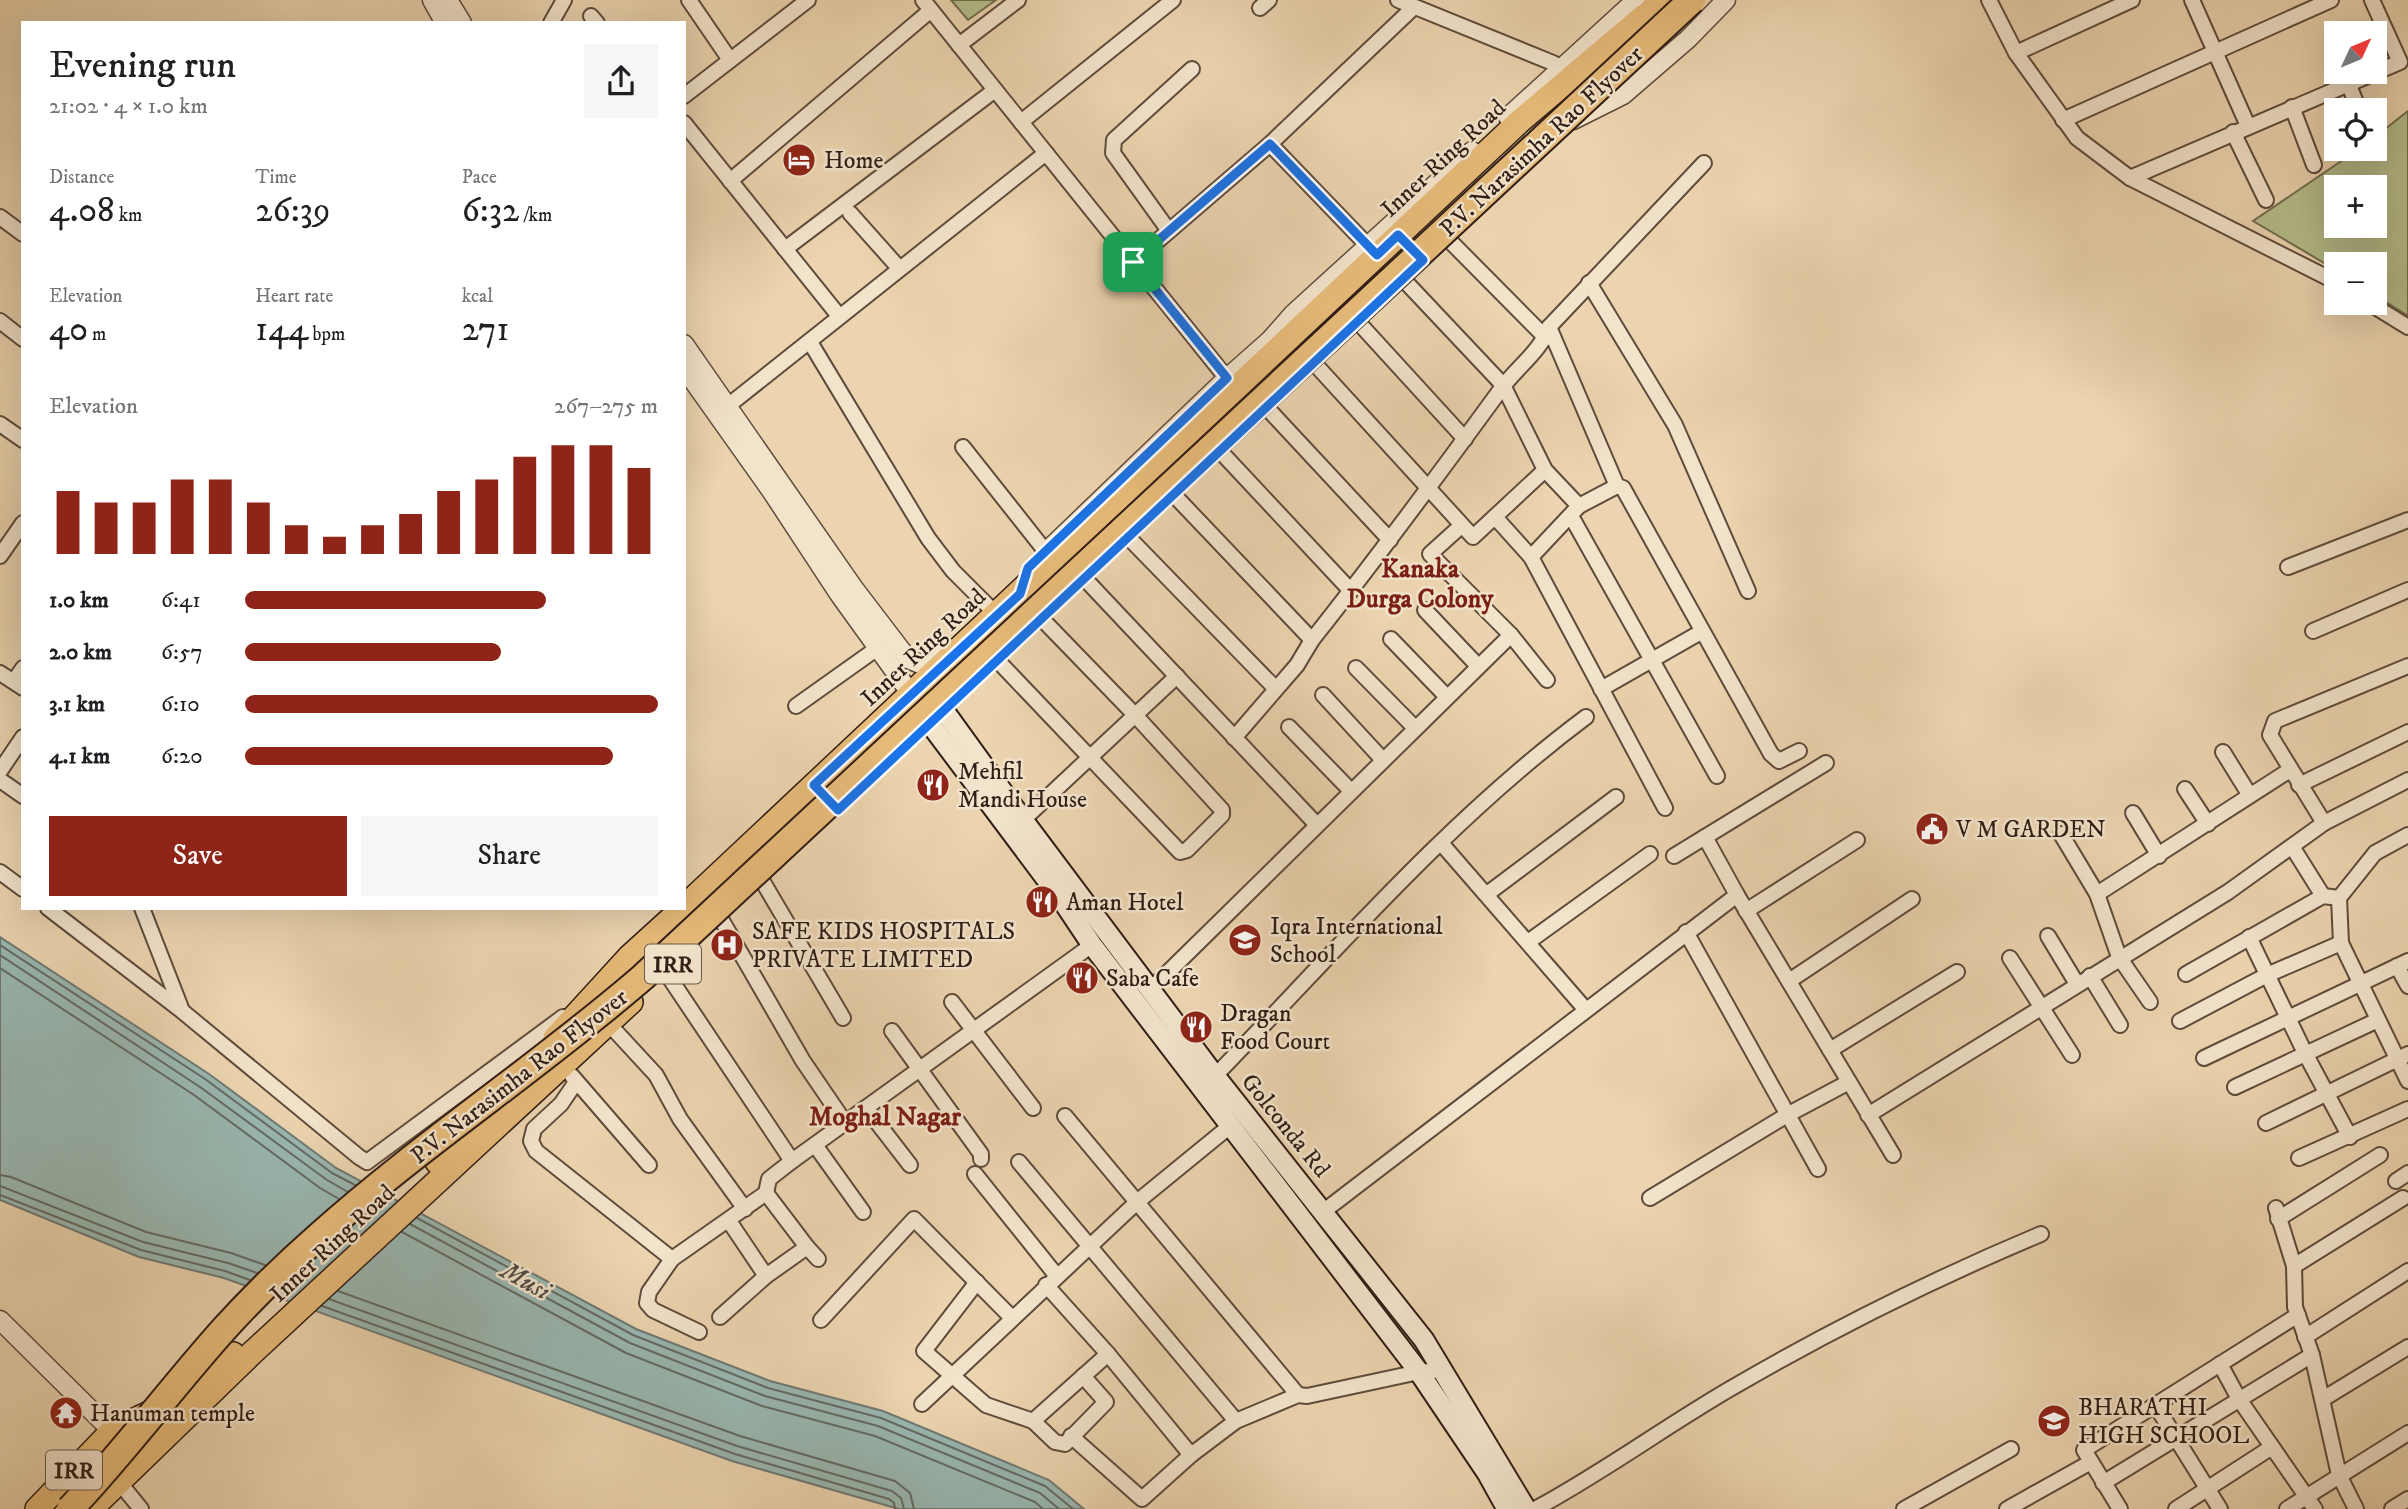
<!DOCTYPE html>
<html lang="en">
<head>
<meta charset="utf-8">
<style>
	:root { --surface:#fff; --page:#f6f6f6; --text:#202124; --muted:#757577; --accent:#8f2418 }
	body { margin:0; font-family:"IM FELL DW Pica",serif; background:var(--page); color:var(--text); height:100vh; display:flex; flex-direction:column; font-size:26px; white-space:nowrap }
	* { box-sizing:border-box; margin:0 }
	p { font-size:23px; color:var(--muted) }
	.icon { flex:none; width:38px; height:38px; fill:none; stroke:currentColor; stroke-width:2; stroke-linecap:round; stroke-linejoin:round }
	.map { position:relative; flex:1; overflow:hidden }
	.drawer { position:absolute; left:21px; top:21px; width:665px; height:889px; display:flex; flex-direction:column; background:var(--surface); border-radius:0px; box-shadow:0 7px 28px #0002 }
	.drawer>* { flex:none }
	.needle { width:46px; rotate:46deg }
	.tools { position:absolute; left:2324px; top:21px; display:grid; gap:14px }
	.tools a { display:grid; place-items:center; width:63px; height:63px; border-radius:0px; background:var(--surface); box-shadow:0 7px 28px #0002; font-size:35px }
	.pin { position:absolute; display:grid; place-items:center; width:60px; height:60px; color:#fff; margin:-30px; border-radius:14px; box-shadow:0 4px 10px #0006 }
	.round { display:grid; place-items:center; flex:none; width:74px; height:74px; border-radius:0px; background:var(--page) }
	.summary { display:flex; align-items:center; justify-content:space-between; height:119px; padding:0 28px }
	h1 { font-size:38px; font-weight:600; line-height:52px }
	.metrics { display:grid; grid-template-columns:repeat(3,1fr); gap:10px; height:119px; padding:7px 28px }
	.metrics div { display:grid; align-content:center }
	.metrics b { font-size:35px; font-weight:600 }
	.metrics small { font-size:19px; font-weight:400 }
	.metrics p { font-size:19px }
	.chart { height:196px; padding:14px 28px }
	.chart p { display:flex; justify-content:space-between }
	.chart svg { width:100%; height:126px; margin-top:7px; stroke:var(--accent); stroke-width:6 }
	.cta { display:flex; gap:14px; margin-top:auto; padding:14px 28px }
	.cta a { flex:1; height:80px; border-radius:0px; background:var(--accent); color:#fff; font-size:28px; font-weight:600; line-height:80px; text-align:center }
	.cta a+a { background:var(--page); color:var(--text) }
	ul { padding:0 28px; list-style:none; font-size:23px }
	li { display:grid; grid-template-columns:112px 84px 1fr; align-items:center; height:52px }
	li i { height:18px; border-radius:9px; background:var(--accent) }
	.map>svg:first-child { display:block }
</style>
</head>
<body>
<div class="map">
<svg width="2408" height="1509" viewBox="0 0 2408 1509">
	<rect width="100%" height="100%" fill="#ebd4af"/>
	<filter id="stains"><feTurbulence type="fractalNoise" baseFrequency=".00286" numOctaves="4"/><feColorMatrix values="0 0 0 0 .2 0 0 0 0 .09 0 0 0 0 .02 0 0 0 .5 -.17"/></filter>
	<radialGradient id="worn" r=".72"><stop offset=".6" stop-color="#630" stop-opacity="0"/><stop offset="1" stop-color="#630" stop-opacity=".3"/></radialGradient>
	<g fill="#b5bd8c" stroke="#726d50" stroke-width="2" fill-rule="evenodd">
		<polygon points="951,0 996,0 968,20"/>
		<path d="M 2408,111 L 2408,316 L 2375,295 L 2375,264 L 2336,264 L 2336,270 L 2253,221 L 2359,149 L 2375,149 L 2375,137 ZM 2375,187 L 2375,226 L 2336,226 L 2336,187 Z"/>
	</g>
	<polygon fill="#99b7b1" stroke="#6f7973" stroke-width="2" points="0,937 209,1074 336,1168 636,1329 770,1381 883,1411 1049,1480 1084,1509 899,1509 732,1461 224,1278 139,1257 0,1200"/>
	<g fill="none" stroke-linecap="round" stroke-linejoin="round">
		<g stroke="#646a63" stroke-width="2">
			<polyline points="0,945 205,1079 332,1173 355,1185"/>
			<polyline points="0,955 200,1087 327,1180 348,1192"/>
			<polyline points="0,968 194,1095 320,1188 339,1199"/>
			<polyline points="0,1175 11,1177 146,1232 231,1253 265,1265"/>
			<polyline points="0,1186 143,1242 228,1263 257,1273"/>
			<polyline points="0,1195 141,1250 225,1271 250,1280"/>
			<polyline points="417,1218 633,1335 768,1388 881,1418 1045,1486 1073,1509"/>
			<polyline points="410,1224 630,1343 765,1396 878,1426 1040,1493 1059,1509"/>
			<polyline points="402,1232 626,1353 762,1406 875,1436 1035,1502 1043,1509"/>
			<polyline points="338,1291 740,1436 895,1481 910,1493 914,1509"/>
			<polyline points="329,1299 737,1446 892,1491 901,1498 904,1509"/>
			<polyline points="322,1306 735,1454 889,1499 894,1503 895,1509"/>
		</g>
		<defs>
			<g id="minor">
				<polyline points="689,0 730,60"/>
				<polyline points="923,0 1233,386"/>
				<polyline points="1398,0 1553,63 1570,73"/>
				<polyline points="1989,0 2016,53 2077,138 2130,178 2336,282"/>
				<polyline points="2192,0 2248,126"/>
				<polyline points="1260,8 1269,0"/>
				<polyline points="591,16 597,23"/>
				<polyline points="551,23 564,0"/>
				<polyline points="959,45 1018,0"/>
				<polyline points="2016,53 2132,0"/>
				<polyline points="2348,83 2359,110"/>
				<polyline points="684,96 808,0"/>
				<polyline points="2292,107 2314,165"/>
				<polyline points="2063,120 2331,0"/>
				<polyline points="1021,122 1173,0"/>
				<polyline points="684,123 839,316"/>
				<polyline points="2233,132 2266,200"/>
				<polyline points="1270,144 1373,251"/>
				<polyline points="2130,178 2400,62 2372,0"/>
				<polyline points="730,181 931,10"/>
				<polyline points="850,213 899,268"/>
				<polyline points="0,217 23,234"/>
				<polyline points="1169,231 1113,153 1114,140 1192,69"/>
				<polyline points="1447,238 1546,338"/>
				<polyline points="785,249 995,90"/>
				<polyline points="1133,262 1270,144 1413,8"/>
				<polyline points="1403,279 1503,385 1545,470 1579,506"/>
				<polyline points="1589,283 1675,425 1748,591"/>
				<polyline points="2369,303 2408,327"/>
				<polyline points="0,321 23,339"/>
				<polyline points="1358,322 1465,439"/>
				<polyline points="1549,327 1617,486 1623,488 1771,754 1779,761 1799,751"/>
				<polyline points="810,342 928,538 953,571 997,615"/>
				<polyline points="1314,363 1473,537 1545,470"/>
				<polyline points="729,405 1046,153"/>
				<polyline points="1267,408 1390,540"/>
				<polyline points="0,424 23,440"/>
				<polyline points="963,447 1046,552"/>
				<polyline points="1220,451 1351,591"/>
				<polyline points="1174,495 1312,640"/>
				<polyline points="1571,516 1717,776"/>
				<polyline points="1495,517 1531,557 1665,808"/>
				<polyline points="1461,526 1430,554 1511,635 1547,680"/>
				<polyline points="1129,538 1275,688"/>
				<polyline points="0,556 23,523"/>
				<polyline points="1531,557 1579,506 1617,486"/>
				<polyline points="2288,567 2408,520"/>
				<polyline points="1085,579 1317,825"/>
				<polyline points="1425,610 1478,666"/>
				<polyline points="2313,631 2408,590"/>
				<polyline points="1391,639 1447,697"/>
				<polyline points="998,661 1180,852 1187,850 1222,815 1222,810 1136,716 1042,619"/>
				<polyline points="1356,668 1415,728"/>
				<polyline points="0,673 23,688"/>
				<polyline points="14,681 23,668"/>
				<polyline points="1601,689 1701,632"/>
				<polyline points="1323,695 1383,760"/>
				<polyline points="796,706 879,647"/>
				<polyline points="1289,727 1351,791"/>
				<path d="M 1234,738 L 1297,665 L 1312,640 C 1377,558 1439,474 1501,389 C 1516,368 1541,351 1549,327 L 1704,163"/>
				<polyline points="2223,752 2249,794"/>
				<polyline points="0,771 23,737"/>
				<polyline points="0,780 23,796"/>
				<polyline points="2299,785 2408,732"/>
				<polyline points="2185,789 2208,824"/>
				<polyline points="2133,813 2159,856"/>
				<polyline points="1023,820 1177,676"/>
				<polyline points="2324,823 2408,780"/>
				<polyline points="2061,834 2097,894 2119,957 2150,1002"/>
				<polyline points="2408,835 2375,853 2339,898 2341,943 2408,1081"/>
				<polyline points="1705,837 1737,895 1893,1155"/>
				<polyline points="1441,843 1586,1010"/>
				<polyline points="2293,848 2323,896"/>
				<polyline points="1674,856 1826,763"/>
				<polyline points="0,872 23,889"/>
				<polyline points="763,882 843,1018"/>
				<polyline points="1487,894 1616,797"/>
				<polyline points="2097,894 2290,770"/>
				<polyline points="48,908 182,1011 359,1157 367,1162 563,1017"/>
				<polyline points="142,908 181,1008"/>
				<polyline points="1746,911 1857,840"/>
				<polyline points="721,919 803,1061 846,1124"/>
				<polyline points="1686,932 1818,1169"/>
				<polyline points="2048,936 2077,984"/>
				<polyline points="2249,937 2305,1053 2350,1137"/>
				<polyline points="1528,942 1650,854"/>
				<polyline points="2010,958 2072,1055"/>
				<polyline points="2397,966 2408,986"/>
				<polyline points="665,971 792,1161"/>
				<polyline points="2186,974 2323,896 2339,898"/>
				<polyline points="2090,976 2120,1025"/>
				<polyline points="1789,981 1912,899"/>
				<polyline points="1151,989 1511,635"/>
				<polyline points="952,1002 1033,1108"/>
				<polyline points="2180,1021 2267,975 2341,943"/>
				<polyline points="608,1023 656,1075 680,1119 745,1209"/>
				<polyline points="892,1031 981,1154 981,1159"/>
				<polyline points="1830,1050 1957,972"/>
				<polyline points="2204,1058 2408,961"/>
				<polyline points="572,1076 649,1165"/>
				<path d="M 1215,1076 C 1334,953 1448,820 1586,717"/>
				<polyline points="576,1082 561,1104 534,1129 531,1141 536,1151 672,1259 766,1193 769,1179 792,1161 1092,945"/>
				<polyline points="2235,1087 2378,1020"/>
				<polyline points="866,1108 910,1165"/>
				<polyline points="1868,1115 2228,892 2324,823 2270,735 2275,721 2408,666"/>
				<polyline points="1065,1116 1298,1395"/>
				<polyline points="2266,1123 2408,1054"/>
				<polyline points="815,1145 863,1212"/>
				<polyline points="2299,1158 2408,1109"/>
				<polyline points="1019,1162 1236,1421"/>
				<polyline points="975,1174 1056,1275"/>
				<polyline points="2396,1181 2408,1173"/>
				<polyline points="1650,1198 1787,1115 1849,1082"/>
				<polyline points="2276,1208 2294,1266 2295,1307 2312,1355 2339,1475 2356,1509"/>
				<polyline points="1324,1211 1737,895"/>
				<polyline points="2278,1219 2380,1155"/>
				<polyline points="729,1221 766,1276"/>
				<polyline points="807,1247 818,1259"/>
				<polyline points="672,1259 649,1292 647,1303 653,1310 699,1332"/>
				<polyline points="2294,1266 2403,1198"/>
				<polyline points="977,1282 924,1351 986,1405 1033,1421 1108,1354"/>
				<polyline points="1046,1285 1108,1354 1191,1455"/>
				<polyline points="720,1317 766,1276 807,1247 766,1193"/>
				<polyline points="821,1320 914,1219 1012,1318"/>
				<polyline points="2305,1337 2408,1271"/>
				<polyline points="2220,1364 2239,1399 2315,1509"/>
				<polyline points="2323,1399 2408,1347"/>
				<polyline points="922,1404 1137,1202 1230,1126"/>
				<polyline points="2156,1406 2220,1509"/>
				<polyline points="1033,1421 1055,1442 1065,1444 1106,1402 1083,1376"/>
				<polyline points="1071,1436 1142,1499 1191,1455 1236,1421 1298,1395 1307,1396 1419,1372 1442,1370"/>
				<polyline points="119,1482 141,1509"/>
				<polyline points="2103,1483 2312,1355"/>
				<path d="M 1535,1509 C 1604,1472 1667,1425 1735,1386 C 1833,1329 1936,1278 2041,1234"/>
				<polyline points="1904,1509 2011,1449"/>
				<polyline points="2007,1509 2091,1462"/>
				<polyline points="2120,1509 2084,1450 2298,1315"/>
				<polyline points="2176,1509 2272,1447"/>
				<polyline points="2287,1509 2408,1433"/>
				<polyline points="2392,1509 2408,1499"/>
			</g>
			<g id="tertiary">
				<polyline points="432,0 445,23"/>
				<polyline points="448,0 462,23"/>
				<polyline points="1508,117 1636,0"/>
				<polyline points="1573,120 1623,95 1688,39 1726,0"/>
				<polyline points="684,344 853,587 908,659 925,666 942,653"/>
				<polyline points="684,368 772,492 839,594 911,694"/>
				<polyline points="1049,549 1227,378 1270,340 1293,314 1472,151"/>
				<polyline points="0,1320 112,1431"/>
			</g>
			<g id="secondary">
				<polyline points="945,712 1023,820 1215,1076 1424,1340 1526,1509"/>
				<polyline points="931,725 1062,900 1092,945 1419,1372 1487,1473 1507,1509"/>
			</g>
			<g id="primary">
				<polyline points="684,907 1520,121 1644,16"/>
				<polyline points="555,1038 629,957 683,908"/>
				<polyline points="437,1162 486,1112"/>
				<polyline points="37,1509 112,1431 178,1399 233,1354"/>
				<polyline points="91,1509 252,1353 631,1002"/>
			</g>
			<polyline id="motorway" points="1633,32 1663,0"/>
		</defs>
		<use href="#minor" stroke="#5f4b3c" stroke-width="18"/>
		<use href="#tertiary" stroke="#5f4b3c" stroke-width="21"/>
		<use href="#secondary" stroke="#301d15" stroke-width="23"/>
		<use href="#primary" stroke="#301d15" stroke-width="26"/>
		<use href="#motorway" stroke="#301d15" stroke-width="30"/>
		<use href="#minor" stroke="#f2e3cb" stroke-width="14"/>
		<use href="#tertiary" stroke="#f2e3cb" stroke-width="18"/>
		<use href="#secondary" stroke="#f2e3cb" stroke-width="19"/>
		<use href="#primary" stroke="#e6ba78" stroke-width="23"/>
		<use href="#motorway" stroke="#e6ba78" stroke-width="26"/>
		<defs>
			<path id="motorway-bridge" d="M 70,1509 C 125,1451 172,1387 225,1328 C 255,1295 287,1264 320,1235 C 423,1143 539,1067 643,977 L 1692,0"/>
		</defs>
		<use href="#motorway-bridge" stroke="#301d15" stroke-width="30" stroke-linecap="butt"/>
		<use href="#motorway-bridge" stroke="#e6ba78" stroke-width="26"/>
	</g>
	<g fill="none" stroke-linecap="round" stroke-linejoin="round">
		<defs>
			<polygon id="route" points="1270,144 1377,255 1398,235 1423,260 838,810 814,785 1020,594 1028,568 1227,378 1133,262"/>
		</defs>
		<use href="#route" stroke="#fff" stroke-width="14"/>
		<use href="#route" stroke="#1a73e8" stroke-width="9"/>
	</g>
	<defs>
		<symbol id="hotel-disc" viewBox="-11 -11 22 22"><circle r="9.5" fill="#8f2418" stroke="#f2e3cb"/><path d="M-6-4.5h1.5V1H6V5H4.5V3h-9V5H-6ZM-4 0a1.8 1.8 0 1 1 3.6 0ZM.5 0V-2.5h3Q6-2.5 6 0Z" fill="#fff"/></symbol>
		<symbol id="restaurant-disc" viewBox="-11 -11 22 22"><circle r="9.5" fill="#8f2418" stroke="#f2e3cb"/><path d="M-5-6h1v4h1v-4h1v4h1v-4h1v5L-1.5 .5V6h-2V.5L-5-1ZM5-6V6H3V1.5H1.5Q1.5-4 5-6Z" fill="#fff"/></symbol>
		<symbol id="civic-disc" viewBox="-11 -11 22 22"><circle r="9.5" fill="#8f2418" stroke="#f2e3cb"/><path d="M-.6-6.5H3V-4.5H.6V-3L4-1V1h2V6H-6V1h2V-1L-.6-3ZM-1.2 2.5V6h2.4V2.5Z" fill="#fff"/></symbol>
		<symbol id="university-disc" viewBox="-11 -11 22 22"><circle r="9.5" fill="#8f2418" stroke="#f2e3cb"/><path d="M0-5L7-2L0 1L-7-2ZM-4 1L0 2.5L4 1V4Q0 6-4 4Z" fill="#fff"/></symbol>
		<symbol id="hospital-disc" viewBox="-11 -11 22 22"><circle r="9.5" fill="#8f2418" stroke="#f2e3cb"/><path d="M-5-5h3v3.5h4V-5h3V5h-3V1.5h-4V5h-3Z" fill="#fff"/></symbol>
		<symbol id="temple-disc" viewBox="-11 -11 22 22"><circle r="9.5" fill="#8f2418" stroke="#f2e3cb"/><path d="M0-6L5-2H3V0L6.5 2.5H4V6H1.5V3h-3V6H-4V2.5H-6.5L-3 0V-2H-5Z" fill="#fff"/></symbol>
	</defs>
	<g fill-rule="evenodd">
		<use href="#hotel-disc" x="780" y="141" width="38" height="38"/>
		<use href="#restaurant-disc" x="914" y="766" width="38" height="38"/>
		<use href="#civic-disc" x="1913" y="810" width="38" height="38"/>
		<use href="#restaurant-disc" x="1023" y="883" width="38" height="38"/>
		<use href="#university-disc" x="1226" y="921" width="38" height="38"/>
		<use href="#hospital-disc" x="708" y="926" width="38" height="38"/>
		<use href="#restaurant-disc" x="1063" y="959" width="38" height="38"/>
		<use href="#restaurant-disc" x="1177" y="1008" width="38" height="38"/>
		<use href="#temple-disc" x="47" y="1394" width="38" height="38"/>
		<use href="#university-disc" x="2035" y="1402" width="38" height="38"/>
	</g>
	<g text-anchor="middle" stroke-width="5" stroke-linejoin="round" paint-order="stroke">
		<g fill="#f2e3cb" stroke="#6a584c" stroke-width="2">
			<rect x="645" y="944.5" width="56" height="39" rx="5"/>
			<rect x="46" y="1450.5" width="56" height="39" rx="5"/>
		</g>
		<g font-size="23" font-weight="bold" fill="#301d15">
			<text x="673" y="972">IRR</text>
			<text x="74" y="1478">IRR</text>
		</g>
		<g font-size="24" fill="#301d15" stroke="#f2e3cb">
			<text transform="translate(1541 141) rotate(-43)" y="8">P.V. Narasimha Rao Flyover</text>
			<text transform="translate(1443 158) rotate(-43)" y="8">Inner Ring Road</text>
			<text transform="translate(923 647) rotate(-43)" y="8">Inner Ring Road</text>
			<text transform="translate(519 1076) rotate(-38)" y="8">P.V. Narasimha Rao Flyover</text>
			<text transform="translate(1286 1125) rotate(51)" y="8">Golconda Rd</text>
			<text transform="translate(332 1243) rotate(-43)" y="8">Inner Ring Road</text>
		</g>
		<g font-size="24" fill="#301d15" stroke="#f2e3cb" text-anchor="start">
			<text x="824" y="168">Home</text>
			<text x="958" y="779">Mehfil<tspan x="958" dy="28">Mandi House</tspan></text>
			<text x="1956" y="837">V M GARDEN</text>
			<text x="1066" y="910">Aman Hotel</text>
			<text x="1270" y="934">Iqra International<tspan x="1270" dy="28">School</tspan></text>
			<text x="752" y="939">SAFE KIDS HOSPITALS<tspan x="752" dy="28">PRIVATE LIMITED</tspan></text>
			<text x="1106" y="986">Saba Cafe</text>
			<text x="1220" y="1021">Dragan<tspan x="1220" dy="28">Food Court</tspan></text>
			<text x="2078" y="1415">BHARATHI<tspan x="2078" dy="28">HIGH SCHOOL</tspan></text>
			<text x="90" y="1421">Hanuman temple</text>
		</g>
		<g font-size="26" font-weight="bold" fill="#7a1f14" stroke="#f2e3cb">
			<text x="1420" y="577">Kanaka<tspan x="1420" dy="30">Durga Colony</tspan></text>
			<text x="885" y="1125">Moghal Nagar</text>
		</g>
		<g font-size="26" font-style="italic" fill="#504b44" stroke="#f2e3cb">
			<text transform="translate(526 1280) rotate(29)" y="9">Musi</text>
		</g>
	</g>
	<rect width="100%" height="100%" filter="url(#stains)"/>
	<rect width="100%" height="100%" fill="url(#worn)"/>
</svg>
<div class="tools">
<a><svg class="needle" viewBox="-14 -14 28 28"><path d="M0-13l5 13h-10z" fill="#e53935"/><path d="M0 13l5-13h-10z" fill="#757577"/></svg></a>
<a><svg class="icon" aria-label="locate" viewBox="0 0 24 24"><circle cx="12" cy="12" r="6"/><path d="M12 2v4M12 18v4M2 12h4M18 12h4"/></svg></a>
<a>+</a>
<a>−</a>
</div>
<div class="pin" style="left:1133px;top:262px;background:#1e9e55"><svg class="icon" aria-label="arrive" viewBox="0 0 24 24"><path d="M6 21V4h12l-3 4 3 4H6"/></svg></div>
<section class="drawer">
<div class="summary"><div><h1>Evening run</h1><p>21:02 · 4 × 1.0 km</p></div><a class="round"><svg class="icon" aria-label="share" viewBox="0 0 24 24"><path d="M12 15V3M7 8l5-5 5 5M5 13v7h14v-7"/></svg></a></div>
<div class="metrics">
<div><p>Distance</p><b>4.08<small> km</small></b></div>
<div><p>Time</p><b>26:39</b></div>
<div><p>Pace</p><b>6:32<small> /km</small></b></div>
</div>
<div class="metrics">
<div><p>Elevation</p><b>40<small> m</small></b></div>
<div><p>Heart rate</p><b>144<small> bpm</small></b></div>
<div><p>kcal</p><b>271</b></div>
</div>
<div class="chart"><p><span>Elevation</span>267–275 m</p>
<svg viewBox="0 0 160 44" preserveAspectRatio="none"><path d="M5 44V22M15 44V26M25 44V26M35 44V18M45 44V18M55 44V26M65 44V34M75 44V38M85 44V34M95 44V30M105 44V22M115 44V18M125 44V10M135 44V6M145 44V6M155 44V14"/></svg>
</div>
<ul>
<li><b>1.0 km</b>6:41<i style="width:73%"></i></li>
<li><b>2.0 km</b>6:57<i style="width:62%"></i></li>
<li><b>3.1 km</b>6:10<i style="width:100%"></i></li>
<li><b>4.1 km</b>6:20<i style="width:89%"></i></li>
</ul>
<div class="cta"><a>Save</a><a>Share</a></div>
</section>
</div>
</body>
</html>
